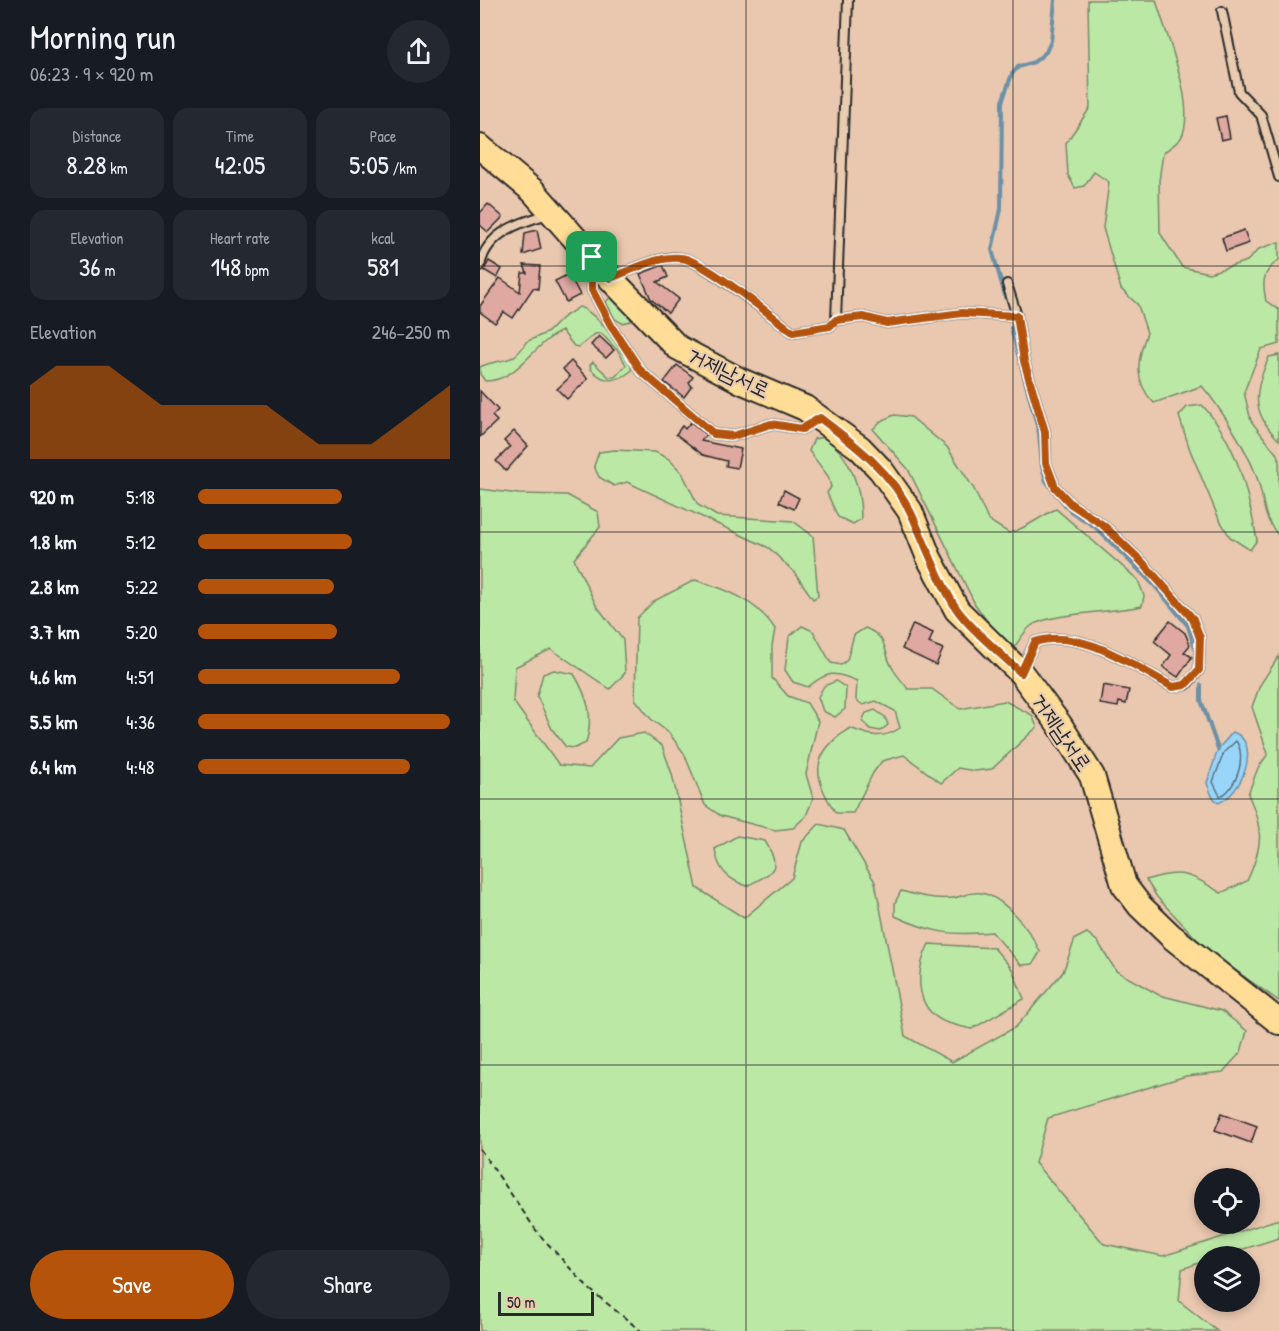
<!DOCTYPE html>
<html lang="en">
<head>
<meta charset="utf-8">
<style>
	:root { --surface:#171b24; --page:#242831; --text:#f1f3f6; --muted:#9ea1a6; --accent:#b45309 }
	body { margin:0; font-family:"Patrick Hand","Poor Story",sans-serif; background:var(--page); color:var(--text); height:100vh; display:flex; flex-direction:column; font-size:22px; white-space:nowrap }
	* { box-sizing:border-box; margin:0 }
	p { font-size:20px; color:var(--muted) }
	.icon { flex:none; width:33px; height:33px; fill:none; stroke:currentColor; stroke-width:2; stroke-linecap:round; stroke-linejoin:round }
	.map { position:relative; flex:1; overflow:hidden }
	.panel { display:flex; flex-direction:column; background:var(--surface); width:480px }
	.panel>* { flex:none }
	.controls { position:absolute; left:714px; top:1168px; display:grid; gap:12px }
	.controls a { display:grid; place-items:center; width:66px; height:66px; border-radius:50%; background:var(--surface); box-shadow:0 3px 9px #0003; font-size:30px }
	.scale { position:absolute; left:18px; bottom:15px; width:96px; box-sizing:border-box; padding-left:6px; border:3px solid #2b2b2b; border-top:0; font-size:16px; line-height:21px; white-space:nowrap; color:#2b2b2b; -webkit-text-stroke:4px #e9ccb0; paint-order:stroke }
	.pin { position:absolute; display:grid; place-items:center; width:51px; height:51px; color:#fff; margin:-26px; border-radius:12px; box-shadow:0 3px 9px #0006 }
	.round { display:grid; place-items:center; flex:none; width:63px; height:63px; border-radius:32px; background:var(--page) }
	.overview { display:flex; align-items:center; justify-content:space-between; height:102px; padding:0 30px }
	h1 { font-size:33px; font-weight:600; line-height:45px }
	.stats { display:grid; grid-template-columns:repeat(3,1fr); gap:9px; height:102px; padding:6px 30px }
	.stats div { display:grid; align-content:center; border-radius:15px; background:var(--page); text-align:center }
	.stats b { font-size:26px; font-weight:600 }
	.stats small { font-size:16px; font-weight:400 }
	.stats p { font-size:16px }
	.chart { height:168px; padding:12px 30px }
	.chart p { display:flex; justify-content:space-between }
	.chart svg { width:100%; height:108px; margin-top:6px; fill:var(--accent); opacity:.7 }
	.action { display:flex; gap:12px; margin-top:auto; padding:12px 30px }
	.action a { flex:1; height:69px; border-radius:36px; background:var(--accent); color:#fff; font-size:24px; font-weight:600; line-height:69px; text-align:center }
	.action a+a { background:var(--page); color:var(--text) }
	ul { padding:0 30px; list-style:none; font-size:20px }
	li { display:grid; grid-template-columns:96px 72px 1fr; align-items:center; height:45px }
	li i { height:15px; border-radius:8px; background:var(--accent) }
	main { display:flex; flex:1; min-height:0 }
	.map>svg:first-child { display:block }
</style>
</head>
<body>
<main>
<section class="panel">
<div class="overview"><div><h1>Morning run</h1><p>06:23 · 9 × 920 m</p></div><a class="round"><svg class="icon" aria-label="share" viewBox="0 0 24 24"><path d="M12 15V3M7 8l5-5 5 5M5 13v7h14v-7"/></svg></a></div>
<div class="stats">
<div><p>Distance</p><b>8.28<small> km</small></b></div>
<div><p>Time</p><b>42:05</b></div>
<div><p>Pace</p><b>5:05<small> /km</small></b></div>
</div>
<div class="stats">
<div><p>Elevation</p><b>36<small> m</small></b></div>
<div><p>Heart rate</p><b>148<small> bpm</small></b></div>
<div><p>kcal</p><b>581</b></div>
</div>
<div class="chart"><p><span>Elevation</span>246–250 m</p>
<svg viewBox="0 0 160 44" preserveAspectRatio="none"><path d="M0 44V14L10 6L20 6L30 6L40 14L50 22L60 22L70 22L80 22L90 22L100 30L110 38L120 38L130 38L140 30L150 22L160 14V44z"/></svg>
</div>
<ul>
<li><b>920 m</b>5:18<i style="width:57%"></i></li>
<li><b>1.8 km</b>5:12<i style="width:61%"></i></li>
<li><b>2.8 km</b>5:22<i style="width:54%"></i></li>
<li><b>3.7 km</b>5:20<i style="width:55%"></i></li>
<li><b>4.6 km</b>4:51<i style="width:80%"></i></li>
<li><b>5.5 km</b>4:36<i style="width:100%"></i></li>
<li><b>6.4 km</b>4:48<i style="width:84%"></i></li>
</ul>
<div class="action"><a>Save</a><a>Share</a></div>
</section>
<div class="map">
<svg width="799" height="1331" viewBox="0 0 799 1331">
	<rect width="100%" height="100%" fill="#eac7af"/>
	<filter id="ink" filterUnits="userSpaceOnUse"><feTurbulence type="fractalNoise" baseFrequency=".0167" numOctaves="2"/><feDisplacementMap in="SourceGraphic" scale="12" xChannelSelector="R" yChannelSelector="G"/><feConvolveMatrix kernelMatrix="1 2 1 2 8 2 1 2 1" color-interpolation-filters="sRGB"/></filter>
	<g filter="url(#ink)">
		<g fill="#bce8a6" stroke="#748a68" stroke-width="1.5">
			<path d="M 608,0 L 676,0 C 685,33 718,107 701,138 C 697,143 688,149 683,153 L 679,181 L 680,233 L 702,267 L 729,273 L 767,261 L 779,249 L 799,242 L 799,260 C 782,272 782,282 786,301 L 799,310 L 799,344 L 781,349 L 764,392 L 771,421 L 799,457 L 799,536 C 781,515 786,506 778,481 C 770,454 740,407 722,386 L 674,403 C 653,381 657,359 667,333 L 658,305 L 641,289 L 623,228 L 629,182 L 614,172 L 604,186 L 595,188 L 588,175 L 586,143 L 610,108 Z"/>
			<polygon points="131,296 150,317 151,321 142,323 135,319 126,302"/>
			<path d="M 99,307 C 114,310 155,358 151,371 C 136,383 124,383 111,369 L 110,365 L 113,362 L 129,377 L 135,377 L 146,365 L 139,352 L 121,333 L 115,334 L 99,347 L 94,346 L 82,331 C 53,343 39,381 5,381 L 0,374 L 0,367 C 21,357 33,366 46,342 L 68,332 L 82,318 Z"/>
			<path d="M 799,355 L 799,440 C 770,412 774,391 789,357 Z"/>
			<path d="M 722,405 C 758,444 767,489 777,540 L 770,550 L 750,537 L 739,519 L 710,450 L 699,416 L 707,407 Z"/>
			<path d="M 414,415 L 431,417 L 467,447 L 494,489 L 508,520 L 529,533 C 546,529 559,517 576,509 L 658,580 L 664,596 L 662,606 C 637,612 569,613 551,626 C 544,631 539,642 533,648 L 526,648 L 495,604 L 428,469 L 393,429 L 401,421 Z"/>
			<path d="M 344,437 C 371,455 381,488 381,519 L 373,524 L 358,517 L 347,493 L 351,487 L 348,476 L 329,451 L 334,439 Z"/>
			<polygon points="135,450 175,452 189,459 202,473 218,505 237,516 313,521 333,536 338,596 333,599 315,573 289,548 147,482 134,486 119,477 114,466 119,452"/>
			<polygon points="0,489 39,494 87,495 118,512 120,527 94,559 116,605 143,640 145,673 130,689 71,649 35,667 33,701 79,765 110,768 138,738 164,733 182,746 192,774 217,888 264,918 312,878 322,842 339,824 364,830 395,882 425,1036 472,1062 536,1027 583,972 595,939 607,933 618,942 636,971 679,995 742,1011 767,1031 761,1052 743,1072 706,1076 568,1118 555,1163 624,1244 683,1256 799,1219 799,1238 738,1257 724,1257 724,1261 702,1269 699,1301 737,1331 0,1331"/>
			<path d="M 215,580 C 247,589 277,601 295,629 L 292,646 L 292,678 L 308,696 L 327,703 L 338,721 L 326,774 L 333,798 L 326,816 L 313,828 L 295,830 L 241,816 L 225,805 L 204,753 L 189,733 L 171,719 L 155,699 L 157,618 L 174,601 Z"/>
			<path d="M 322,626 L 333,631 L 351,663 L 361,665 L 367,660 L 374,635 L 385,628 C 410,638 402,651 413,669 C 417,676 423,682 428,689 L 452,689 L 480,709 L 525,701 L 552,715 L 557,727 L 512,769 L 495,771 L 478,768 L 461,783 L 424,755 L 402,761 L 393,773 L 373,813 L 356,813 C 331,776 331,753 370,728 C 390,736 402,740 420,728 L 415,711 L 396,701 L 383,705 L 376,700 L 377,681 C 355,671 347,671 328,687 L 313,682 L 305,670 L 309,637 Z"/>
			<path d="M 799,656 L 799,1001 L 730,953 L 677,897 L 666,880 C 702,868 710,874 741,893 L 767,881 C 783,846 784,829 768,794 L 778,768 L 788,754 L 772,707 L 780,685 Z"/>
			<path d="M 74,670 L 94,674 C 108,698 114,716 106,743 L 95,748 L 86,747 L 72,729 L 57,696 L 63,674 Z"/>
			<polygon points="356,681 366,688 365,709 355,717 343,711 338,697 344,686"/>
			<polygon points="395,710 405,717 408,725 400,731 390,729 382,721 386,713"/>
			<path d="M 257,836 L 285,841 C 303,870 293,872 267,886 C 247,879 238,870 235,849 Z"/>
			<path d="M 421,891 C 438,896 455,900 472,898 C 479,898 487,893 494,893 C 520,890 551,931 560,952 L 553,964 L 541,965 L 512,932 C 472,936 452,933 415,916 L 415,903 Z"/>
			<path d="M 449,944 L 514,948 L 532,969 L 544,999 L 492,1029 C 483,1027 473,1025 465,1022 C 433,1008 436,969 449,944 Z"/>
		</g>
		<path fill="#98d5f9" stroke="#6c91a7" stroke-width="1.5" d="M 753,732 C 783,743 761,796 738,803 L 732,796 L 727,783 L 738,749 Z"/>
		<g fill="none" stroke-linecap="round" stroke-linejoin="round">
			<path stroke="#576f7d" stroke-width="1.5" d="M 756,741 C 767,755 757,790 740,796 L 733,782 L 744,752 Z"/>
			<g stroke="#6c91a7" stroke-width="4">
				<polyline points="526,299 512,250 521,209 522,102 532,74 538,67 554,62 566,52 571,41 575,0"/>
				<polyline points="531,328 559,433 562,466 566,481 590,511 614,526 674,585 708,626 715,649"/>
				<polyline points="721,685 721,700 738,749"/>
			</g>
		</g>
		<g fill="#dfa9a2" stroke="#2b2b2b" stroke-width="1.5">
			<polygon points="746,116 750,138 741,140 736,118"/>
			<polygon points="8,204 23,217 8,232 0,225 0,213"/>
			<polygon points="57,230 61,249 43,255 45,233"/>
			<polygon points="764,230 769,243 746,251 742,238"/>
			<polygon points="9,261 22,269 17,278 4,270"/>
			<polygon points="44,265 60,266 58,289 53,288 33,318 24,312 15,323 0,312 0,306 20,278 40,292 42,273 47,273"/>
			<polygon points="183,265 188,277 177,282 199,299 188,313 171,299 160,274"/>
			<polygon points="89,274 100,295 86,302 75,281"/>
			<polygon points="119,336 134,350 126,358 111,345"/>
			<polygon points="91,361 108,379 87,399 77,389 90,377 83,369"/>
			<polygon points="197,365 213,377 209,383 212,386 204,397 184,382"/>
			<polygon points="0,391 18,410 12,416 17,421 0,437"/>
			<polygon points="211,422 226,435 221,441 261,449 257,468 246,466 247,461 223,455 196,434 202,426 205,429"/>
			<polygon points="34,431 48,446 26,471 16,461 30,447 24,441"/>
			<polygon points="304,490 319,498 314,509 299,502"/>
			<polygon points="690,621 705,633 710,645 704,652 712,657 698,677 683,667 691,655 674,641"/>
			<polygon points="433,624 453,633 449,643 463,649 456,665 422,649"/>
			<polygon points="623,685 649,690 646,704 639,702 638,707 620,704"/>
			<polygon points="742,1113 777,1126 771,1143 735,1130"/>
		</g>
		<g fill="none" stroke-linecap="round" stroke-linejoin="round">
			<defs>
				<g id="service">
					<polyline points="742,11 759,92 781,115 799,177"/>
					<path d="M 0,266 C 6,233 40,222 69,214"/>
					<polyline points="112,266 112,290 133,329 161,371 234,434 253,436 291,424 322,429 336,420"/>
					<path d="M 134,276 C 154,270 180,255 201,258 C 223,260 292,317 313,332 L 350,326 L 356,320 L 383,317 L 407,323 L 482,313 L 537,316"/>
					<path d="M 527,284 L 537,316 L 544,361 L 565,432 L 566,463 L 575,487 L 591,504 L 623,525 L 662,562 L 713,619 L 720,638 L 719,670 L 706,685 L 693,687 C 654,666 600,627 555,642 L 542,670"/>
					<polyline points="356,320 368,0"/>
				</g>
				<polyline id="primary" points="0,147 53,191 130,278 197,347 261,381 325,408 380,448 401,470 430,511 449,558 477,610 541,673 579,724 612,776 644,885 660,906 691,936 799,1022"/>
			</defs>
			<use href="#service" stroke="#2b2b2b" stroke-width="12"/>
			<use href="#primary" stroke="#2b2b2b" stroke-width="28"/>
			<polyline stroke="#2b2b2b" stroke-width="2" stroke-dasharray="6 4.5" stroke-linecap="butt" points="0,1149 58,1233 108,1288 161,1331"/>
			<use href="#service" stroke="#e9ccb0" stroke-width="8"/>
			<use href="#primary" stroke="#ffdd96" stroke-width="24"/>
		</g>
	</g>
	<g fill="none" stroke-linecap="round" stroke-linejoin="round" filter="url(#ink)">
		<defs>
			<path id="route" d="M 112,257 L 130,278 C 151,271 179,255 201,258 C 224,260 292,317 313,332 L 350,326 L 356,320 L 383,317 L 407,323 L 482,313 L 537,316 L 544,361 L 565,432 L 566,463 L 575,487 L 591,504 L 623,525 L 662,562 L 713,619 L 720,638 L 719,670 L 705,685 L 693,687 C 654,666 600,627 555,642 L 541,673 C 523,655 489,628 476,608 C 457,578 446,545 431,513 C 411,471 375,445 340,418 L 322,429 L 291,424 L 253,436 L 234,434 L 161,371 L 133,329 L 112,290 Z"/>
		</defs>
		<use href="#route" stroke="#fff" stroke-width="12"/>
		<use href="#route" stroke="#b45309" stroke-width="8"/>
	</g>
	<path fill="none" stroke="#2b2b2b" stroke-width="1.5" stroke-opacity="0.55" d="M 266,0 L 266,1331M 533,0 L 533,1331M 0,266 L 799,266M 0,532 L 799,532M 0,799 L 799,799M 0,1065 L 799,1065"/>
	<g text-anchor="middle" stroke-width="4.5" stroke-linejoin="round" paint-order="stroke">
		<g font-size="22" fill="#2b2b2b" stroke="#e9ccb0">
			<text transform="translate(249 372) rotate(26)" y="8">거제남서로</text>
			<text transform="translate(582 732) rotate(56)" y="8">거제남서로</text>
		</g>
	</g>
</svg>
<div class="controls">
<a><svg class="icon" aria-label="locate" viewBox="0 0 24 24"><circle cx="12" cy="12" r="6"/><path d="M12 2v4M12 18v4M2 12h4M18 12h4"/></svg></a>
<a><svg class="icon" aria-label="layers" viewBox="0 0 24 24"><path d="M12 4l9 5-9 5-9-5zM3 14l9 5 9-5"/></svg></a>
</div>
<div class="scale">50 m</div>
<div class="pin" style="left:112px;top:257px;background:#1e9e55"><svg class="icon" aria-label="arrive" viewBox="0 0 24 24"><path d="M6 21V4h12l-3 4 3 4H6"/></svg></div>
</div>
</main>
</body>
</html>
